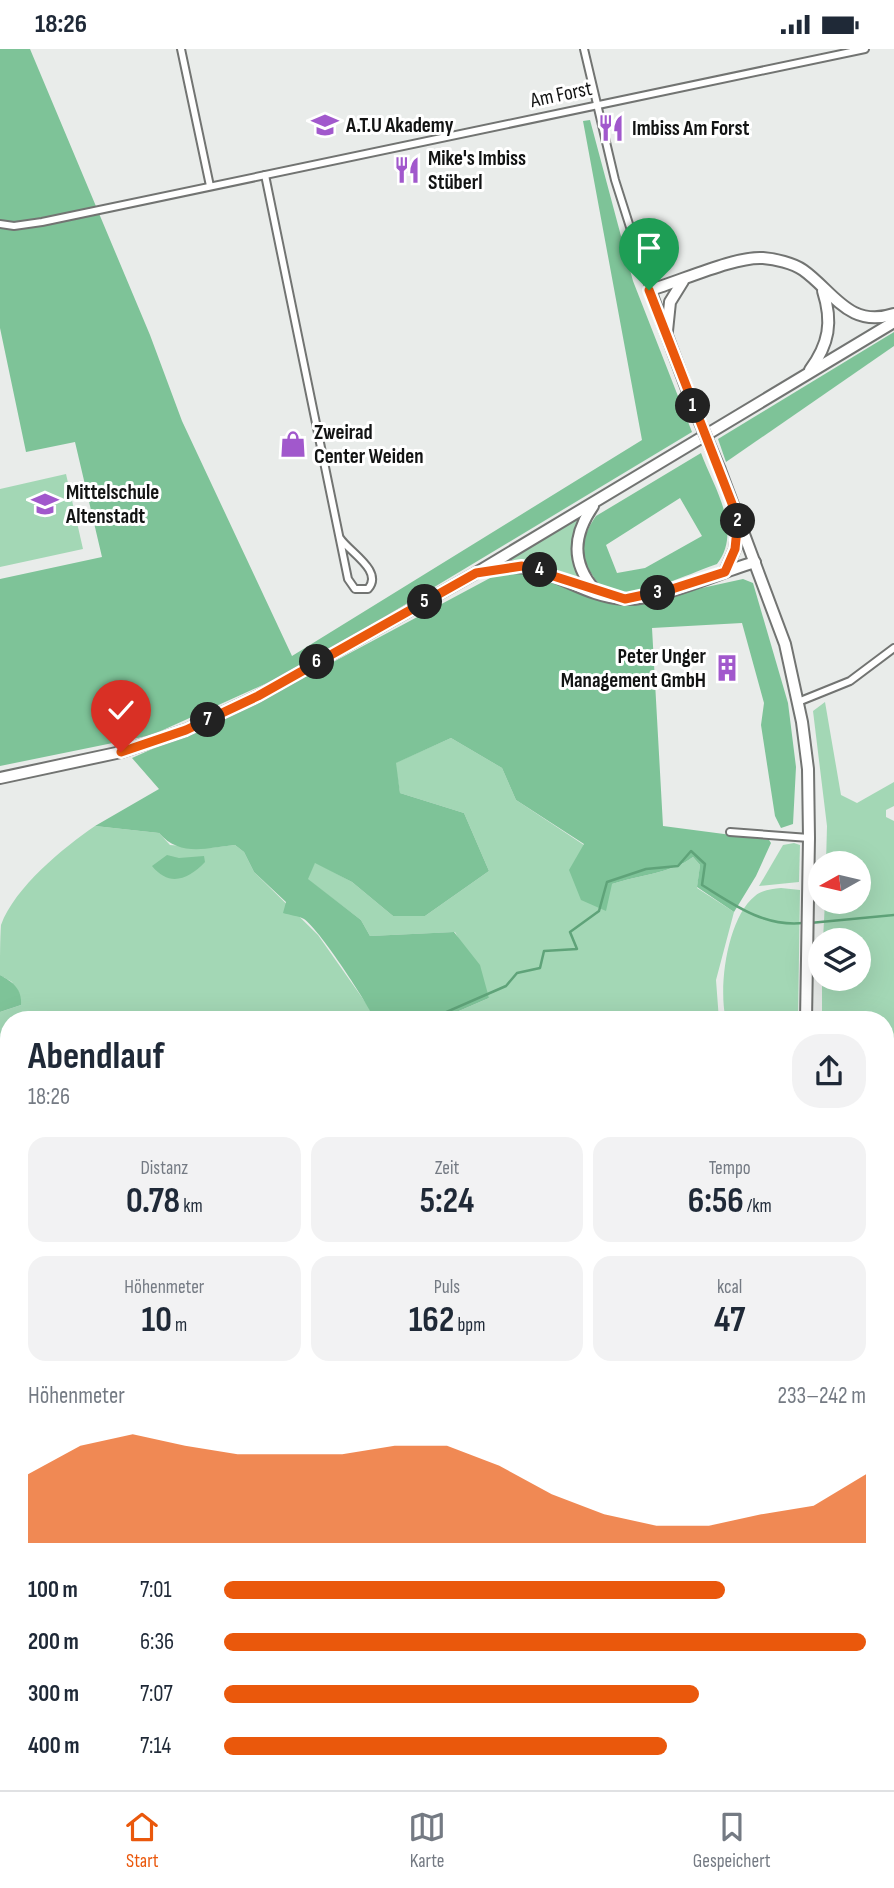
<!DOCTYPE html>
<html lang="de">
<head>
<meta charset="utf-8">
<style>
	:root { --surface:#fff; --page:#f2f2f3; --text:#1f2937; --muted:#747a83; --line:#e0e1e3; --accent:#ea580c }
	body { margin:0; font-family:"Sofia Sans Condensed",sans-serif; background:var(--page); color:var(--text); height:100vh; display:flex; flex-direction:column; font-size:26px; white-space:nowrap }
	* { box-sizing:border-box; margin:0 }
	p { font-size:23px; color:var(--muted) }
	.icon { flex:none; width:38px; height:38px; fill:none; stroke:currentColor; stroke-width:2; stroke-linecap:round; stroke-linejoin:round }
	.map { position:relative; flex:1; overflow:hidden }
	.details { position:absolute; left:0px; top:962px; width:894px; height:779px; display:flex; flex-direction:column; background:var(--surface); border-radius:28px 28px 0 0; box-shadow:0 7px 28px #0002 }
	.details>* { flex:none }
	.needle { width:46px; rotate:262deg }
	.controls { position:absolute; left:808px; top:802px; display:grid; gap:14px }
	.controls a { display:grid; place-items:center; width:63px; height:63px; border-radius:50%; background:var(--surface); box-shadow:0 7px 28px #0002; font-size:35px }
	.pin { position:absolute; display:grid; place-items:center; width:60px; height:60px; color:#fff; margin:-72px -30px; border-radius:50% 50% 50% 0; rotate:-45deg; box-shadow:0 0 7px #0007 }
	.pin .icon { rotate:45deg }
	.km { position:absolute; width:35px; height:35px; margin:-18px; border-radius:50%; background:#222; color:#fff; font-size:19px; line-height:35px; text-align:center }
	.round { display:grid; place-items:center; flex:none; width:74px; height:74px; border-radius:28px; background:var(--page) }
	.overview { display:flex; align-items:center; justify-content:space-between; height:119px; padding:0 28px }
	h1 { font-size:38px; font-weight:700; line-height:52px }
	.figures { display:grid; grid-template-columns:repeat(3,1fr); gap:10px; height:119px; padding:7px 28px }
	.figures div { display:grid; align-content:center; border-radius:18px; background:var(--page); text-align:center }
	.figures b { font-size:35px; font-weight:700 }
	.figures small { font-size:19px; font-weight:400 }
	.figures p { font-size:19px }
	.chart { height:196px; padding:14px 28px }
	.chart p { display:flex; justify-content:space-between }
	.chart svg { width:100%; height:126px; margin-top:7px; fill:var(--accent); opacity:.7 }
	ul { padding:0 28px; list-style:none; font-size:23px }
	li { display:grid; grid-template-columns:112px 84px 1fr; align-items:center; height:52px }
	li i { height:18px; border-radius:9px; background:var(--accent) }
	.status { display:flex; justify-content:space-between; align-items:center; height:49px; padding:0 35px; background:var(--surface); direction:ltr }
	.status svg { height:19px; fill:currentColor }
	.tab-bar { display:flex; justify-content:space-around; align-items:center; height:98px; border-top:2px solid var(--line); background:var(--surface); font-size:19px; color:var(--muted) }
	.tab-bar a { display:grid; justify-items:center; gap:4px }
	.tab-bar .active { color:var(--accent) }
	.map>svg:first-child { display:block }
</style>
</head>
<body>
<div class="status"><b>18:26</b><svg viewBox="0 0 49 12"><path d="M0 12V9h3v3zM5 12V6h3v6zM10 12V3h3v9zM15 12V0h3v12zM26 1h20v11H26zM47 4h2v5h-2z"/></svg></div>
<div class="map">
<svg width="894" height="1741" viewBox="0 0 894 1741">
	<rect width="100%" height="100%" fill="#e9ecea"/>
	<g fill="#a3d7b5">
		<polygon points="66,425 83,500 0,518 0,440"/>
		<path d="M 580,468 C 568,493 569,508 581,532 L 554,520 L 508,511 Z"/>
		<polygon points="825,653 841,746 857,754 894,733 894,757 886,761 886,768 894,772 894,1152 886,1146 886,971 822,971 822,929 859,929 859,891 823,891 825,852 859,852 859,814 826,814 827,777 813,662"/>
		<path d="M 451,689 L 502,719 L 516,751 L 584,796 L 612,835 C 639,826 672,824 693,808 L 700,816 L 697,839 L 734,863 L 716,931 L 719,971 L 438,971 L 489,949 L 455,883 L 370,887 L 361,871 L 307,830 L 315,813 L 352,833 L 393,867 L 425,867 L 489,822 L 464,764 L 400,744 L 395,714 Z"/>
		<path d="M 95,777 L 159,784 L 170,796 L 209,799 L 235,796 L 244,803 L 254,823 L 318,886 L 368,957 L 375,971 L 9,971 L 7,1223 L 0,1212 L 0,963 L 21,956 L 12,933 L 0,926 C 0,911 0,890 1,876 C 15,838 63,799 95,777 Z"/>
		<polygon points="794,794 800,796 799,833 759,837 783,796"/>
		<path d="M 781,839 L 800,841 L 798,971 L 726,971 C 718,939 727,869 755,847 C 762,841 772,840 781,839 Z"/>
		<polygon points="886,1317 894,1337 894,1441 886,1446"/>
		<polygon points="0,1335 9,1347 9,1513 0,1525"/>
	</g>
	<g fill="#7ec398" fill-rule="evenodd">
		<polygon points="0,0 30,0 150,286 182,372 292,607 642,391 583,72 590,71 633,232 692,383 298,620 152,686 0,717 0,530 102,508 75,393 26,403 0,279"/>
		<polygon points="894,283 894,297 726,413 718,390"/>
		<path d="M 701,404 C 714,439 743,481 717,515 C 693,523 637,550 613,543 C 599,539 594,529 587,517 C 578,500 586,481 596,467 ZM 680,449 L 702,487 L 645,519 L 617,524 L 606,496 Z"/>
		<path d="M 505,521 L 551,530 L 610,555 L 629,555 L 743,530 L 753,534 L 788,654 L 796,718 L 793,775 L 781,779 L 775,767 L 761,676 L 764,654 L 742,574 L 652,579 L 663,777 L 769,791 L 771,794 L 756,827 L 734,863 L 697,838 L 700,816 L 693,808 C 672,824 639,826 612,835 L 606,862 L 581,851 L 569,821 L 584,795 L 516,751 L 502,719 L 451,689 L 396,714 L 400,744 L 464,764 L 489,822 L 425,867 L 393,867 L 352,833 L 315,814 L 308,830 L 361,871 L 370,887 L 454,883 L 480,916 L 489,949 L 438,971 L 375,971 C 367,953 319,880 304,870 C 299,867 289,866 283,864 L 286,853 L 254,823 L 244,803 L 235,796 C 206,799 180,808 159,784 L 95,777 L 159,740 L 132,709 L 266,649 Z"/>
		<path d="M 167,806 L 179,809 L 204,807 L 205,813 C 188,831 169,838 152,817 Z"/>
		<path d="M 0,926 C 13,933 22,940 21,956 L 0,963 Z"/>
		<polygon points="0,1222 5,1236 9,1234 9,1340 0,1328"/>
		<polygon points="894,1441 894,1741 79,1741 79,1732 886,1732 886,1446"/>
	</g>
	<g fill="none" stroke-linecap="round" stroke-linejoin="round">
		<g stroke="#5fa379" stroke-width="2.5">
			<polyline points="810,874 894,866"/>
			<path d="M 428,971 L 506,937 L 517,924 L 540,919 L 544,902 L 577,900 L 570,883 L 599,862 L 607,833 L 646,820 L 678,817 L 691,802 L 705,815 L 702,836 C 734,856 764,878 803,874"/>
			<polyline points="886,999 894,993"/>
			<polyline points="0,1209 9,1229"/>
		</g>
		<defs>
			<g id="street">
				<polyline points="181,0 210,137"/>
				<polyline points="584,0 615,131 650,241"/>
				<path d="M 265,126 L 348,530 L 355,540 L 368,540 C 384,522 349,503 340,489"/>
				<polyline points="0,175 14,177 42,173 865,0"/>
				<polyline points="798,653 850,632 894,599"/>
				<polyline points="730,783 809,789"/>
				<polyline points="0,1735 9,1724"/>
			</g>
			<polyline id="secondary" points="886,1244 894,1239"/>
			<g id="primary">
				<polyline points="667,282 670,253 683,232"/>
				<path d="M 810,321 C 829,295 833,273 823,242"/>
				<path d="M 694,359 L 650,241 C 679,233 735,207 763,209 C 775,210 793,214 803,221 C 833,242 849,280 894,265"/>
				<polyline points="720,421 785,595 802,673 808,720 809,789 806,971"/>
				<path d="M 593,457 C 573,486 571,513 594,540"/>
				<path d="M 489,521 C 545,507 574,547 624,550 C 659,552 720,523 755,513"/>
				<polyline points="725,523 735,500 738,477"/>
				<polyline points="0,729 121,703 186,681 258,647 476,524 894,273"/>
				<polyline points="886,1226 894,1228"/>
				<polyline points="886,1258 894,1276"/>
			</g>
		</defs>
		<use href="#street" stroke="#727472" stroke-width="10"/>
		<use href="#secondary" stroke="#727472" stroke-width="12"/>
		<use href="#primary" stroke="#727472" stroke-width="14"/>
		<use href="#street" stroke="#fff" stroke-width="6"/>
		<use href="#secondary" stroke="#fff" stroke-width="9"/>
		<use href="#primary" stroke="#fff" stroke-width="10"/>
		<defs>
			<polyline id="primary-bridge" points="694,359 720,421"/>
		</defs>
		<use href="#primary-bridge" stroke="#727472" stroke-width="14" stroke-linecap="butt"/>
		<use href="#primary-bridge" stroke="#fff" stroke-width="10"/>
	</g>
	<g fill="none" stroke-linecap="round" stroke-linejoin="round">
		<defs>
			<polyline id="route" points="121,703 186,681 258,647 476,524 522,517 625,550 672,540 725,523 735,500 738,470 649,241"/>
		</defs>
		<use href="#route" stroke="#fff" stroke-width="14"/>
		<use href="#route" stroke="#ea580c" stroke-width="9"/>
	</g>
	<defs>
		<symbol id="school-bare" viewBox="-9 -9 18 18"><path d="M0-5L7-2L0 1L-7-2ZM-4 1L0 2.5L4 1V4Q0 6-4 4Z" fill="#a158cc" stroke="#fff" stroke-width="2.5" paint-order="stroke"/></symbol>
		<symbol id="restaurant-bare" viewBox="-9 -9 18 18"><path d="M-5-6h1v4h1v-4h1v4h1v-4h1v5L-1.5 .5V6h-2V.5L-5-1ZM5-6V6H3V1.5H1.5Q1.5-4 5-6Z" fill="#a158cc" stroke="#fff" stroke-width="2.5" paint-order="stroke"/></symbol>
		<symbol id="shop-bare" viewBox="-9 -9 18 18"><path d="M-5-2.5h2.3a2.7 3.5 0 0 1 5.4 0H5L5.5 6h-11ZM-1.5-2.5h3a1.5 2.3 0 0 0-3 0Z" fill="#a158cc" stroke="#fff" stroke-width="2.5" paint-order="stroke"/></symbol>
		<symbol id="building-bare" viewBox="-9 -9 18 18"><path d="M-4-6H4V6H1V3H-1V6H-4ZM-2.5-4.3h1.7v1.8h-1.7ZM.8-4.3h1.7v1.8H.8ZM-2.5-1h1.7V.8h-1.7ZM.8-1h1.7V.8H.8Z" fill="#a158cc" stroke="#fff" stroke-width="2.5" paint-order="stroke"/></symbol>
	</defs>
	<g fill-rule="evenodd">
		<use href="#school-bare" x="306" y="57" width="38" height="38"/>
		<use href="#restaurant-bare" x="592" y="60" width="38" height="38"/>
		<use href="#restaurant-bare" x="388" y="102" width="38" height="38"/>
		<use href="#shop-bare" x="274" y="376" width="38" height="38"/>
		<use href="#school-bare" x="26" y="436" width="38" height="38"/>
		<use href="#building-bare" x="708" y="600" width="38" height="38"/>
	</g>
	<g text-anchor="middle" stroke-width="6" stroke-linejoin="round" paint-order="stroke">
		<g font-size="21" fill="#121313" stroke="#fff">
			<text transform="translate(561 45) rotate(-12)" y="7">Am Forst</text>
		</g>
		<g font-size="21" font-weight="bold" fill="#121313" stroke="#fff" text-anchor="start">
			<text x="346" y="83">A.T.U Akademy</text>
			<text x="632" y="86">Imbiss Am Forst</text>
			<text x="428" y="116">Mike's Imbiss<tspan x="428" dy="24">Stüberl</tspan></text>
			<text x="314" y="390">Zweirad<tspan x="314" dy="24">Center Weiden</tspan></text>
			<text x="66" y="450">Mittelschule<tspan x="66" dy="24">Altenstadt</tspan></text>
			<text x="706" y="614" text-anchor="end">Peter Unger<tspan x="706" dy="24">Management GmbH</tspan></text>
		</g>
	</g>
</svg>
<div class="controls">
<a><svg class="needle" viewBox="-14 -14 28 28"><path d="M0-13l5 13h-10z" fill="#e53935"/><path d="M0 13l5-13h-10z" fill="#747a83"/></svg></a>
<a><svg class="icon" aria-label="layers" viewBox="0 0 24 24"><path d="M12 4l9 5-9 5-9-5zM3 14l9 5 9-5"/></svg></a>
</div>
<div class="pin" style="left:649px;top:241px;background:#1e9e55"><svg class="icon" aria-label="arrive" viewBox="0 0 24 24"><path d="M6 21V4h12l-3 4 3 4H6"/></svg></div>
<div class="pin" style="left:121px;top:703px;background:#d93025"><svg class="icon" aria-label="check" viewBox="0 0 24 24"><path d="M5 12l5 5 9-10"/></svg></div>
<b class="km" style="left:693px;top:357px">1</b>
<b class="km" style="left:738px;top:472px">2</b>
<b class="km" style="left:658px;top:544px">3</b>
<b class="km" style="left:540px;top:521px">4</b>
<b class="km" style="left:425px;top:553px">5</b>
<b class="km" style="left:317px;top:613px">6</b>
<b class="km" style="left:208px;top:671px">7</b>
<section class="details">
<div class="overview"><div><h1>Abendlauf</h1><p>18:26</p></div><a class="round"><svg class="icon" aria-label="share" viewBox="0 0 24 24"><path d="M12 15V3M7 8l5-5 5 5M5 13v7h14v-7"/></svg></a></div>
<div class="figures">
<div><p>Distanz</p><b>0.78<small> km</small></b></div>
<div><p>Zeit</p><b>5:24</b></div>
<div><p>Tempo</p><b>6:56<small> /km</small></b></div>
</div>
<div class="figures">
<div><p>Höhenmeter</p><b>10<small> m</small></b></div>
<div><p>Puls</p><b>162<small> bpm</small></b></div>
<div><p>kcal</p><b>47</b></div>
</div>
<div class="chart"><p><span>Höhenmeter</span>233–242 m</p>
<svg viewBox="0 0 160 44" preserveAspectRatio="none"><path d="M0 44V20L10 10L20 6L30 10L40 13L50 13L60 13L70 10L80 10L90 17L100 27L110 34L120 38L130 38L140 34L150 31L160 20V44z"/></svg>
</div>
<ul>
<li><b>100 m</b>7:01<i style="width:78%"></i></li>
<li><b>200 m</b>6:36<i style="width:100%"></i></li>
<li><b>300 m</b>7:07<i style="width:74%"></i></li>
<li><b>400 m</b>7:14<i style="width:69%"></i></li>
</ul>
</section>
</div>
<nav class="tab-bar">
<a class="active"><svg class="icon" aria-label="home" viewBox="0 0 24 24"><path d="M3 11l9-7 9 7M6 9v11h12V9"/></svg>Start</a>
<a><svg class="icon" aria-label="map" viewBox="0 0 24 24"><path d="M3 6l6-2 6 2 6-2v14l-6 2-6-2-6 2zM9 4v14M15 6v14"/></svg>Karte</a>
<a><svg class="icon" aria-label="saved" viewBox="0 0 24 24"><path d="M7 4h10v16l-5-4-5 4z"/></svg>Gespeichert</a>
</nav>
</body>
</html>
